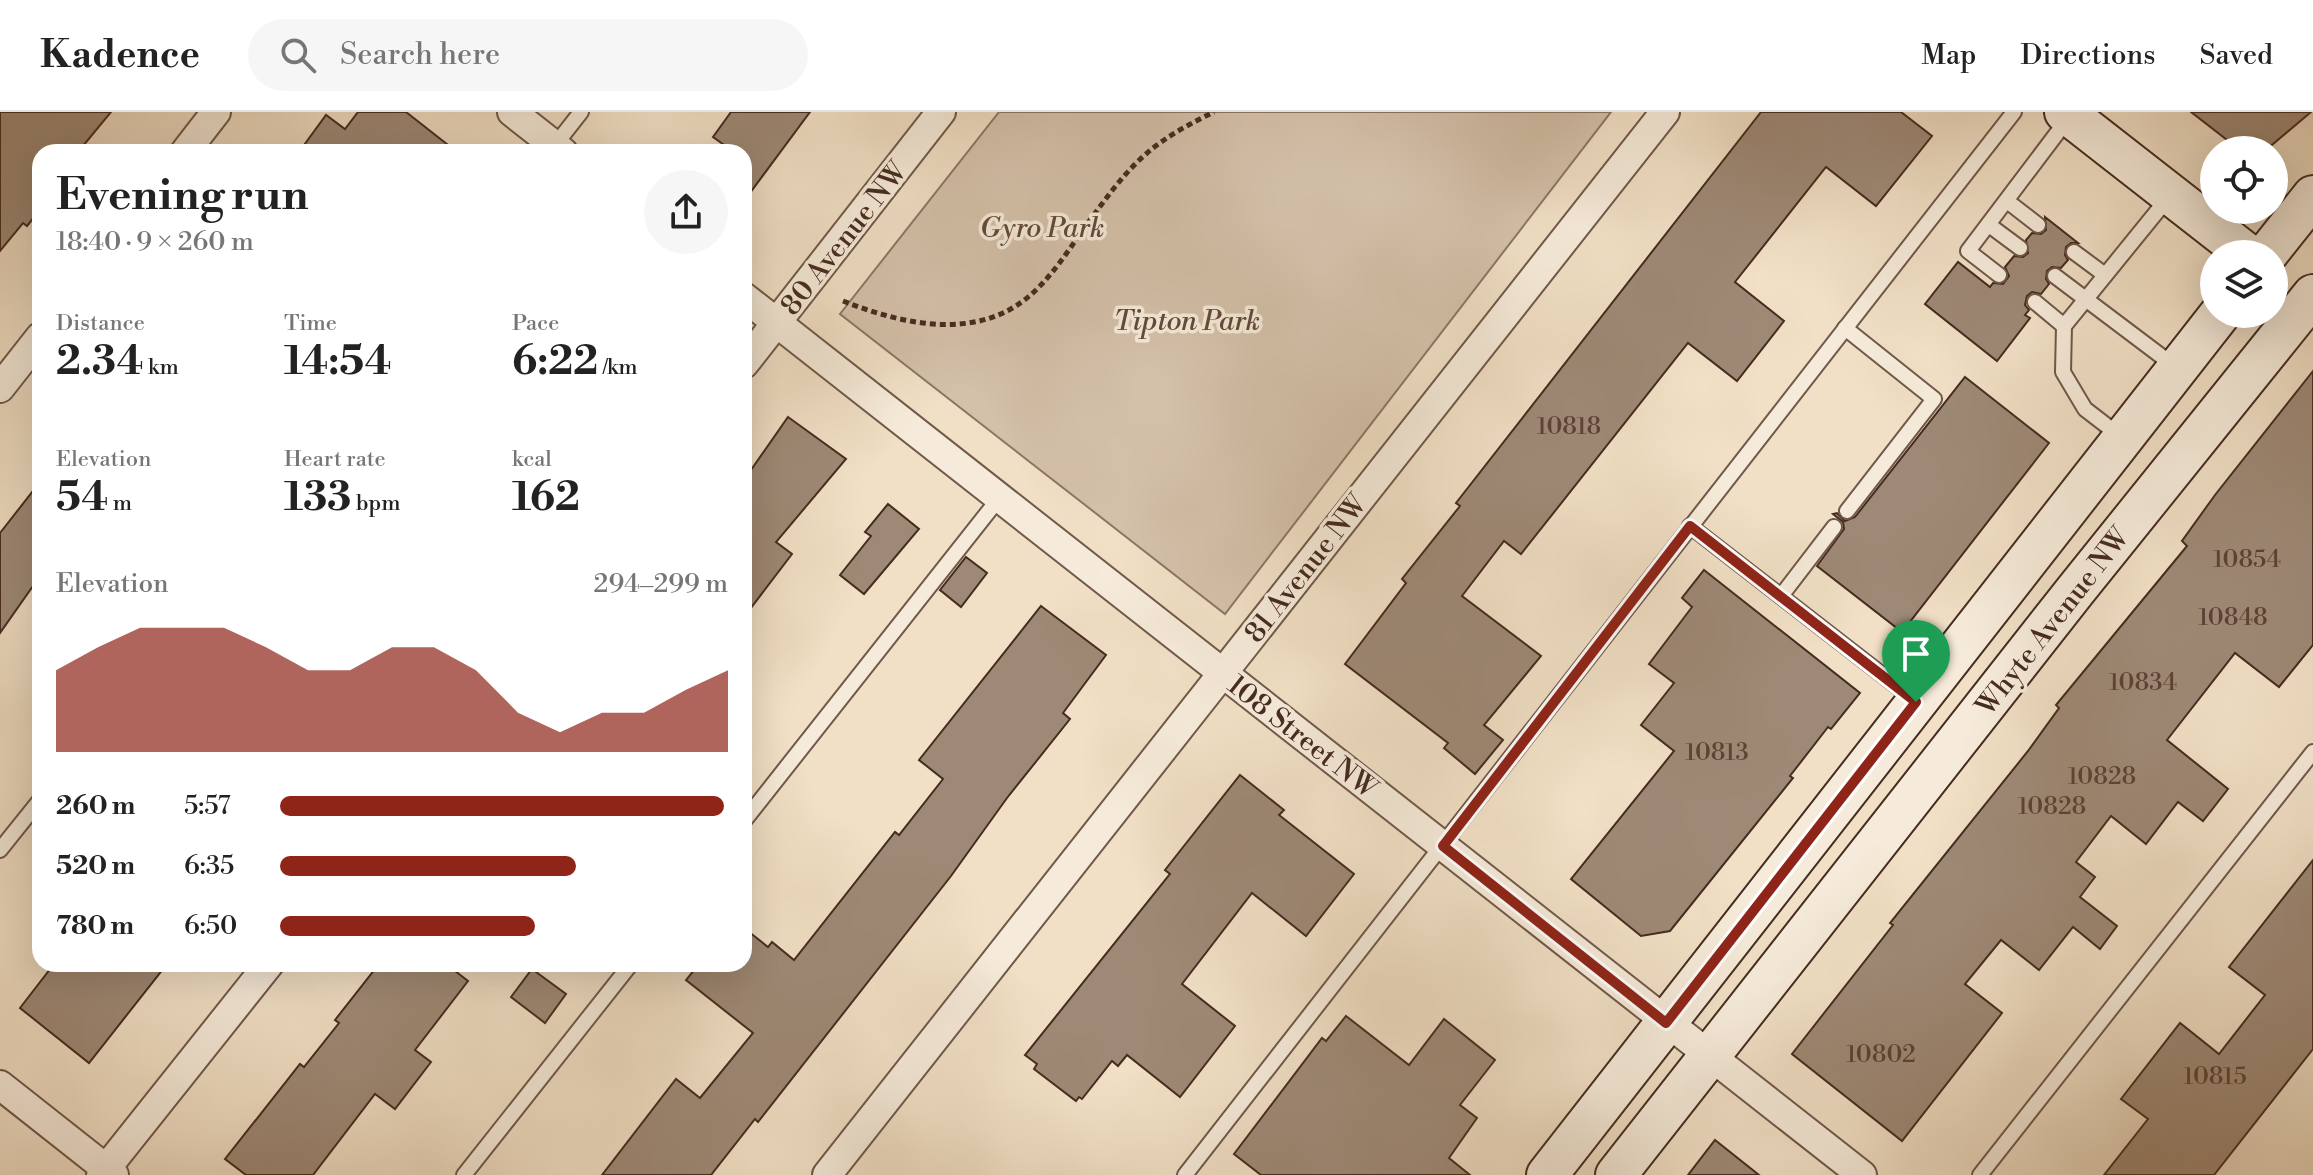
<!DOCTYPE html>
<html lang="en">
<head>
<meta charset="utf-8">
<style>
	:root { --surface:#fff; --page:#f6f6f6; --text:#222; --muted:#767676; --line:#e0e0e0; --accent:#8f2418 }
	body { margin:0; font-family:"Libre Bodoni",serif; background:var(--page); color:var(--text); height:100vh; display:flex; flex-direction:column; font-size:30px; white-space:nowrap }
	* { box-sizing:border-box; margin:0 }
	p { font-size:26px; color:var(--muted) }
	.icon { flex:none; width:44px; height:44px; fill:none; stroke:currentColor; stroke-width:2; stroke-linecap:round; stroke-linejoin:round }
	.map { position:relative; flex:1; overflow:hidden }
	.details { position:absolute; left:32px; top:32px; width:720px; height:828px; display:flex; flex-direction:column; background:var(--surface); border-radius:24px; box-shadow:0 8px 32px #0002 }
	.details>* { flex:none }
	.controls { position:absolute; left:2200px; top:24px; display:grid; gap:16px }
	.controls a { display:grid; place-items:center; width:88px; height:88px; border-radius:50%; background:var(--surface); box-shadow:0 8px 32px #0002; font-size:40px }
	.pin { position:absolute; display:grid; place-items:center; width:68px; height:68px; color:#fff; margin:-82px -34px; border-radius:50% 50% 50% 0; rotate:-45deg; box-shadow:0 0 8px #0007 }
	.pin .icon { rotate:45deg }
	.round { display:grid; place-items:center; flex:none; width:84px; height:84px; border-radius:42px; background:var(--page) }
	.head { display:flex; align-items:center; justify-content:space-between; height:136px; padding:0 24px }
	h1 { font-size:44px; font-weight:700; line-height:60px }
	.metrics { display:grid; grid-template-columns:repeat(3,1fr); gap:12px; height:136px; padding:8px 24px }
	.metrics div { display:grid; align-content:center }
	.metrics b { font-size:40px; font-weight:700 }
	.metrics small { font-size:22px; font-weight:400 }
	.metrics p { font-size:22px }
	.chart { height:224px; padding:16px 24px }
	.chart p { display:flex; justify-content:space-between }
	.chart svg { width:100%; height:144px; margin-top:8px; fill:var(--accent); opacity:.7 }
	ul { padding:0 24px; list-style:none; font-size:26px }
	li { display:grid; grid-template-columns:128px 96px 1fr; align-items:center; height:60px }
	li i { height:20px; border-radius:10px; background:var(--accent) }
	header { display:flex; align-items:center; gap:48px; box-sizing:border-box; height:112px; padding:0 40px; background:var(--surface); border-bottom:2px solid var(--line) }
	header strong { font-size:38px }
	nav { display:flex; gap:44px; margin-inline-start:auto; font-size:28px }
	.search { width:560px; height:72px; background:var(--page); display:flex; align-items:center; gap:20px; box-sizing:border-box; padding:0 28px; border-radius:44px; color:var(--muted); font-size:30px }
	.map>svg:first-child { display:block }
</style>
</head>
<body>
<header>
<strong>Kadence</strong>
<div class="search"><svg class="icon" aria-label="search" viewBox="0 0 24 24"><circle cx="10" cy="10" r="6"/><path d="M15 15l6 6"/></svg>Search here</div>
<nav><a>Map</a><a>Directions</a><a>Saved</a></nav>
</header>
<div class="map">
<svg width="2313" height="1063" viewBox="0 0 2313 1063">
	<rect width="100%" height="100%" fill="#f1e0c6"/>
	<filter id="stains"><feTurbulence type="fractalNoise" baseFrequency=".0025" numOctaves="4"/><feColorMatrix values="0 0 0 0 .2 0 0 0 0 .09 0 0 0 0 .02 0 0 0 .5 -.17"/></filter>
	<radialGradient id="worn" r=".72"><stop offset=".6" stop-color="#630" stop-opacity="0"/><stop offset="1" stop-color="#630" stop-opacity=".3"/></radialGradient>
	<polygon fill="#d4c1aa" stroke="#8c7665" stroke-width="2" points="999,0 1611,0 1225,502 840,202"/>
	<g fill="#9e8976" stroke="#452b20" stroke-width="2">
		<polygon points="0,0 111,0 78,40 40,40 40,98 27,114 23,111 0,139"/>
		<polygon points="358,0 406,0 457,40 299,40 326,3 345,17"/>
		<polygon points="731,0 810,0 744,89 744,40 734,40 713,25"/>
		<polygon points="1761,0 1901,0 1932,24 1876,94 1826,55 1735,170 1784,209 1737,269 1688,231 1521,442 1504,429 1462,484 1541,544 1484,613 1503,628 1475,662 1444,636 1448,631 1345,552 1406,471 1402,467 1460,394 1456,391"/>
		<polygon points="2191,0 2311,0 2266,38 2240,38"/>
		<polygon points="2045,105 2078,131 2071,131 2066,135 2065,143 2068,148 2061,156 2052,155 2047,159 2046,167 2049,172 2041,182 2032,180 2027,184 2025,193 2029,198 2025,203 2030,206 1997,249 1925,192 1958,150 1990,175 1993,171 2003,172 2009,164 2005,155 2014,144 2023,145 2028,141 2026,128 2032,121 2041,122 2046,118"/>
		<polygon points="2313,259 2313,533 2279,575 2235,541 2167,628 2228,677 2203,709 2178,690 2146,732 2111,704 2076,750 2095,765 2080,785 2117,814 2100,837 2073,815 2039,858 2001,828 1965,872 2002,901 1902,1029 1792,942 1893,813 1890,811 2028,639 2059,596 2056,593 2187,434 2182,429 2215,383"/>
		<polygon points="1965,265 2049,331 1902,520 1817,454 1844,417 1843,410 1833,402 1837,401 1845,409 1855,405"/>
		<polygon points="788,305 846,347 776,430 792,442 744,505 744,368"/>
		<polygon points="40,370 40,464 0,521 0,421"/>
		<polygon points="888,392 919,417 864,482 840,463 871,424 865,420"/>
		<polygon points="966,445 987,461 961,495 940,478"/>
		<polygon points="1704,458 1860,581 1831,617 1828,615 1790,664 1793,666 1670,819 1641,824 1571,767 1674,639 1641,613 1674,571 1649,552 1692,495 1682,486"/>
		<polygon points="1041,494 1106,543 1063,601 1070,607 1007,686 951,764 758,1010 755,1007 711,1063 602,1063 676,967 700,986 753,921 686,868 699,852 744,852 744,816 768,835 772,830 794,848 895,720 899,723 943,667 919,648"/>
		<polygon points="1240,663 1284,698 1279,703 1354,762 1306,824 1252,781 1182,872 1235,914 1180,985 1127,943 1118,954 1112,949 1082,987 1079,985 1076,989 1034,957 1037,952 1025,943 1170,762 1165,758"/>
		<polygon points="2313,748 2313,937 2214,1063 2104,1063 2148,1007 2121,987 2180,911 2219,942 2265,883 2229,855"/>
		<polygon points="54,852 167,852 89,951 20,896"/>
		<polygon points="379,852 446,852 468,869 415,938 431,950 395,997 375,982 313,1063 246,1063 225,1047 300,952 304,955 339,911 335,908"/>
		<polygon points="532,857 566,882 545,911 511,885"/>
		<polygon points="1346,904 1409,953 1444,907 1495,948 1460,993 1477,1006 1449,1046 1470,1063 1261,1063 1234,1042 1322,926 1326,929"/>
		<polygon points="1715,1028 1759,1063 1688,1063"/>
	</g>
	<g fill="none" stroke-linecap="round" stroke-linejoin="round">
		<defs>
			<g id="service">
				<polyline points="552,37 581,0"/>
				<polyline points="2007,89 2038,113"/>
				<polyline points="1989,113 2020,136"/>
				<polyline points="2074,140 2105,163"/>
				<polyline points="1999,163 1968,139 2070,4"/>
				<polyline points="2055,164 2177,256"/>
				<polyline points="2035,190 2064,214"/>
				<polyline points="1845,216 1934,287 1847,399"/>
				<polyline points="2120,324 2085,297 2063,260 2064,214 2168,86"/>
				<polyline points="1690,414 1916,589"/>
				<polyline points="1781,484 1834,415"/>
				<polyline points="744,709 1000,385"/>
				<polyline points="0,738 40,688"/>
				<polyline points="464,1063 631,852"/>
				<polyline points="1185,1063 2014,0"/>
				<polyline points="1980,1063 2313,640"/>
			</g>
			<g id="minor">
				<polyline points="512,0 563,40"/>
				<polyline points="185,40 216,0"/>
				<polyline points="744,185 1862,1063"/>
				<polyline points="744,252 941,0"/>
				<polyline points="0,276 40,225"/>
				<polyline points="0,973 114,1063"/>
				<polyline points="101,1063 269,852"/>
				<polyline points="827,1063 1665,0"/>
			</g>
			<g id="secondary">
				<polyline points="2065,0 2247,142"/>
				<polyline points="2267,142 2313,84"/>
				<polyline points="1547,1063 2220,202"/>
				<polyline points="1616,1063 2075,479 2313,183"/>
			</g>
		</defs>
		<use href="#service" stroke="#70584a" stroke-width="18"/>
		<use href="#minor" stroke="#70584a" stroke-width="32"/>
		<use href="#secondary" stroke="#452b20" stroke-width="44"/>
		<path stroke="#452b20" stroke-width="5" stroke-dasharray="6 4" stroke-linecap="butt" d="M 843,189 C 907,214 984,231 1038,176 C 1058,156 1074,130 1090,108 C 1107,85 1124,61 1146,42 C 1165,25 1191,11 1214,0"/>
		<use href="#service" stroke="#f6ebda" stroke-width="14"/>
		<use href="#minor" stroke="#f6ebda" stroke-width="28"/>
		<use href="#secondary" stroke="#f6ebda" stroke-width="40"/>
	</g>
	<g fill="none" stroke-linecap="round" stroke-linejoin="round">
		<defs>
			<polygon id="route" points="1690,414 1916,590 1666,911 1443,734"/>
		</defs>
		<use href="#route" stroke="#fff" stroke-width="16"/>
		<use href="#route" stroke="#8f2418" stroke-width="10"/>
	</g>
	<g text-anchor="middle" stroke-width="7" stroke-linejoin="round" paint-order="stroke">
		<g font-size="24" fill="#5b4236">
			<text x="1569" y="322">10818</text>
			<text x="2247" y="455">10854</text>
			<text x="2233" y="513">10848</text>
			<text x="2143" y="578">10834</text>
			<text x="1717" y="648">10813</text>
			<text x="2102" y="672">10828</text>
			<text x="2052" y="702">10828</text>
			<text x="1881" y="950">10802</text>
			<text x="2215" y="972">10815</text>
		</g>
		<g font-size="28" font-style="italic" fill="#62493c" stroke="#f6ebda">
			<text x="1042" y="125">Gyro Park</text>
			<text x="1187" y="218">Tipton Park</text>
		</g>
		<g font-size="28" fill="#452b20" stroke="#f6ebda">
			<text transform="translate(843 126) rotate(-52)" y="10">80 Avenue NW</text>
			<text transform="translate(1305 456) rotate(-52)" y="10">81 Avenue NW</text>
			<text transform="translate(2052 509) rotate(-52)" y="10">Whyte Avenue NW</text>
			<text transform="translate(1303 624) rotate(38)" y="10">108 Street NW</text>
		</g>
	</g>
	<rect width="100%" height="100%" filter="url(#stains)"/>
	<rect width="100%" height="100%" fill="url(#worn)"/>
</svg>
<div class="controls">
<a><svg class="icon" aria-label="locate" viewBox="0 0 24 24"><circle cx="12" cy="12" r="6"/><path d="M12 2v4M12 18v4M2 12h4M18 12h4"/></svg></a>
<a><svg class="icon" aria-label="layers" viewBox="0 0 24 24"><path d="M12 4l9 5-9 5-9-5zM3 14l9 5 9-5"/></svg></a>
</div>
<div class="pin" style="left:1916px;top:590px;background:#1e9e55"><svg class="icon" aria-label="arrive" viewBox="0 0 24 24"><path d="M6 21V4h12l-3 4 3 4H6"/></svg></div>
<section class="details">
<div class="head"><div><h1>Evening run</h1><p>18:40 · 9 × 260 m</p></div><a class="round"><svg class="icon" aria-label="share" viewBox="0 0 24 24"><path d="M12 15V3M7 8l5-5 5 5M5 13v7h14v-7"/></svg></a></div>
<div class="metrics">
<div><p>Distance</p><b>2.34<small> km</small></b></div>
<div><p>Time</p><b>14:54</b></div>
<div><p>Pace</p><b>6:22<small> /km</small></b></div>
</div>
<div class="metrics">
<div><p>Elevation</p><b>54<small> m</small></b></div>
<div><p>Heart rate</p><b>133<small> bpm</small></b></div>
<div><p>kcal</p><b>162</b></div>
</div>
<div class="chart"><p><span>Elevation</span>294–299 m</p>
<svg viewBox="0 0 160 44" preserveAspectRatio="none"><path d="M0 44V19L10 12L20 6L30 6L40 6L50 12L60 19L70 19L80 12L90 12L100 19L110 32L120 38L130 32L140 32L150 25L160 19V44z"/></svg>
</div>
<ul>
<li><b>260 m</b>5:57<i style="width:99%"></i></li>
<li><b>520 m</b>6:35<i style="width:66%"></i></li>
<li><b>780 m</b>6:50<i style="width:57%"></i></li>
</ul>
</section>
</div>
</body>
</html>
